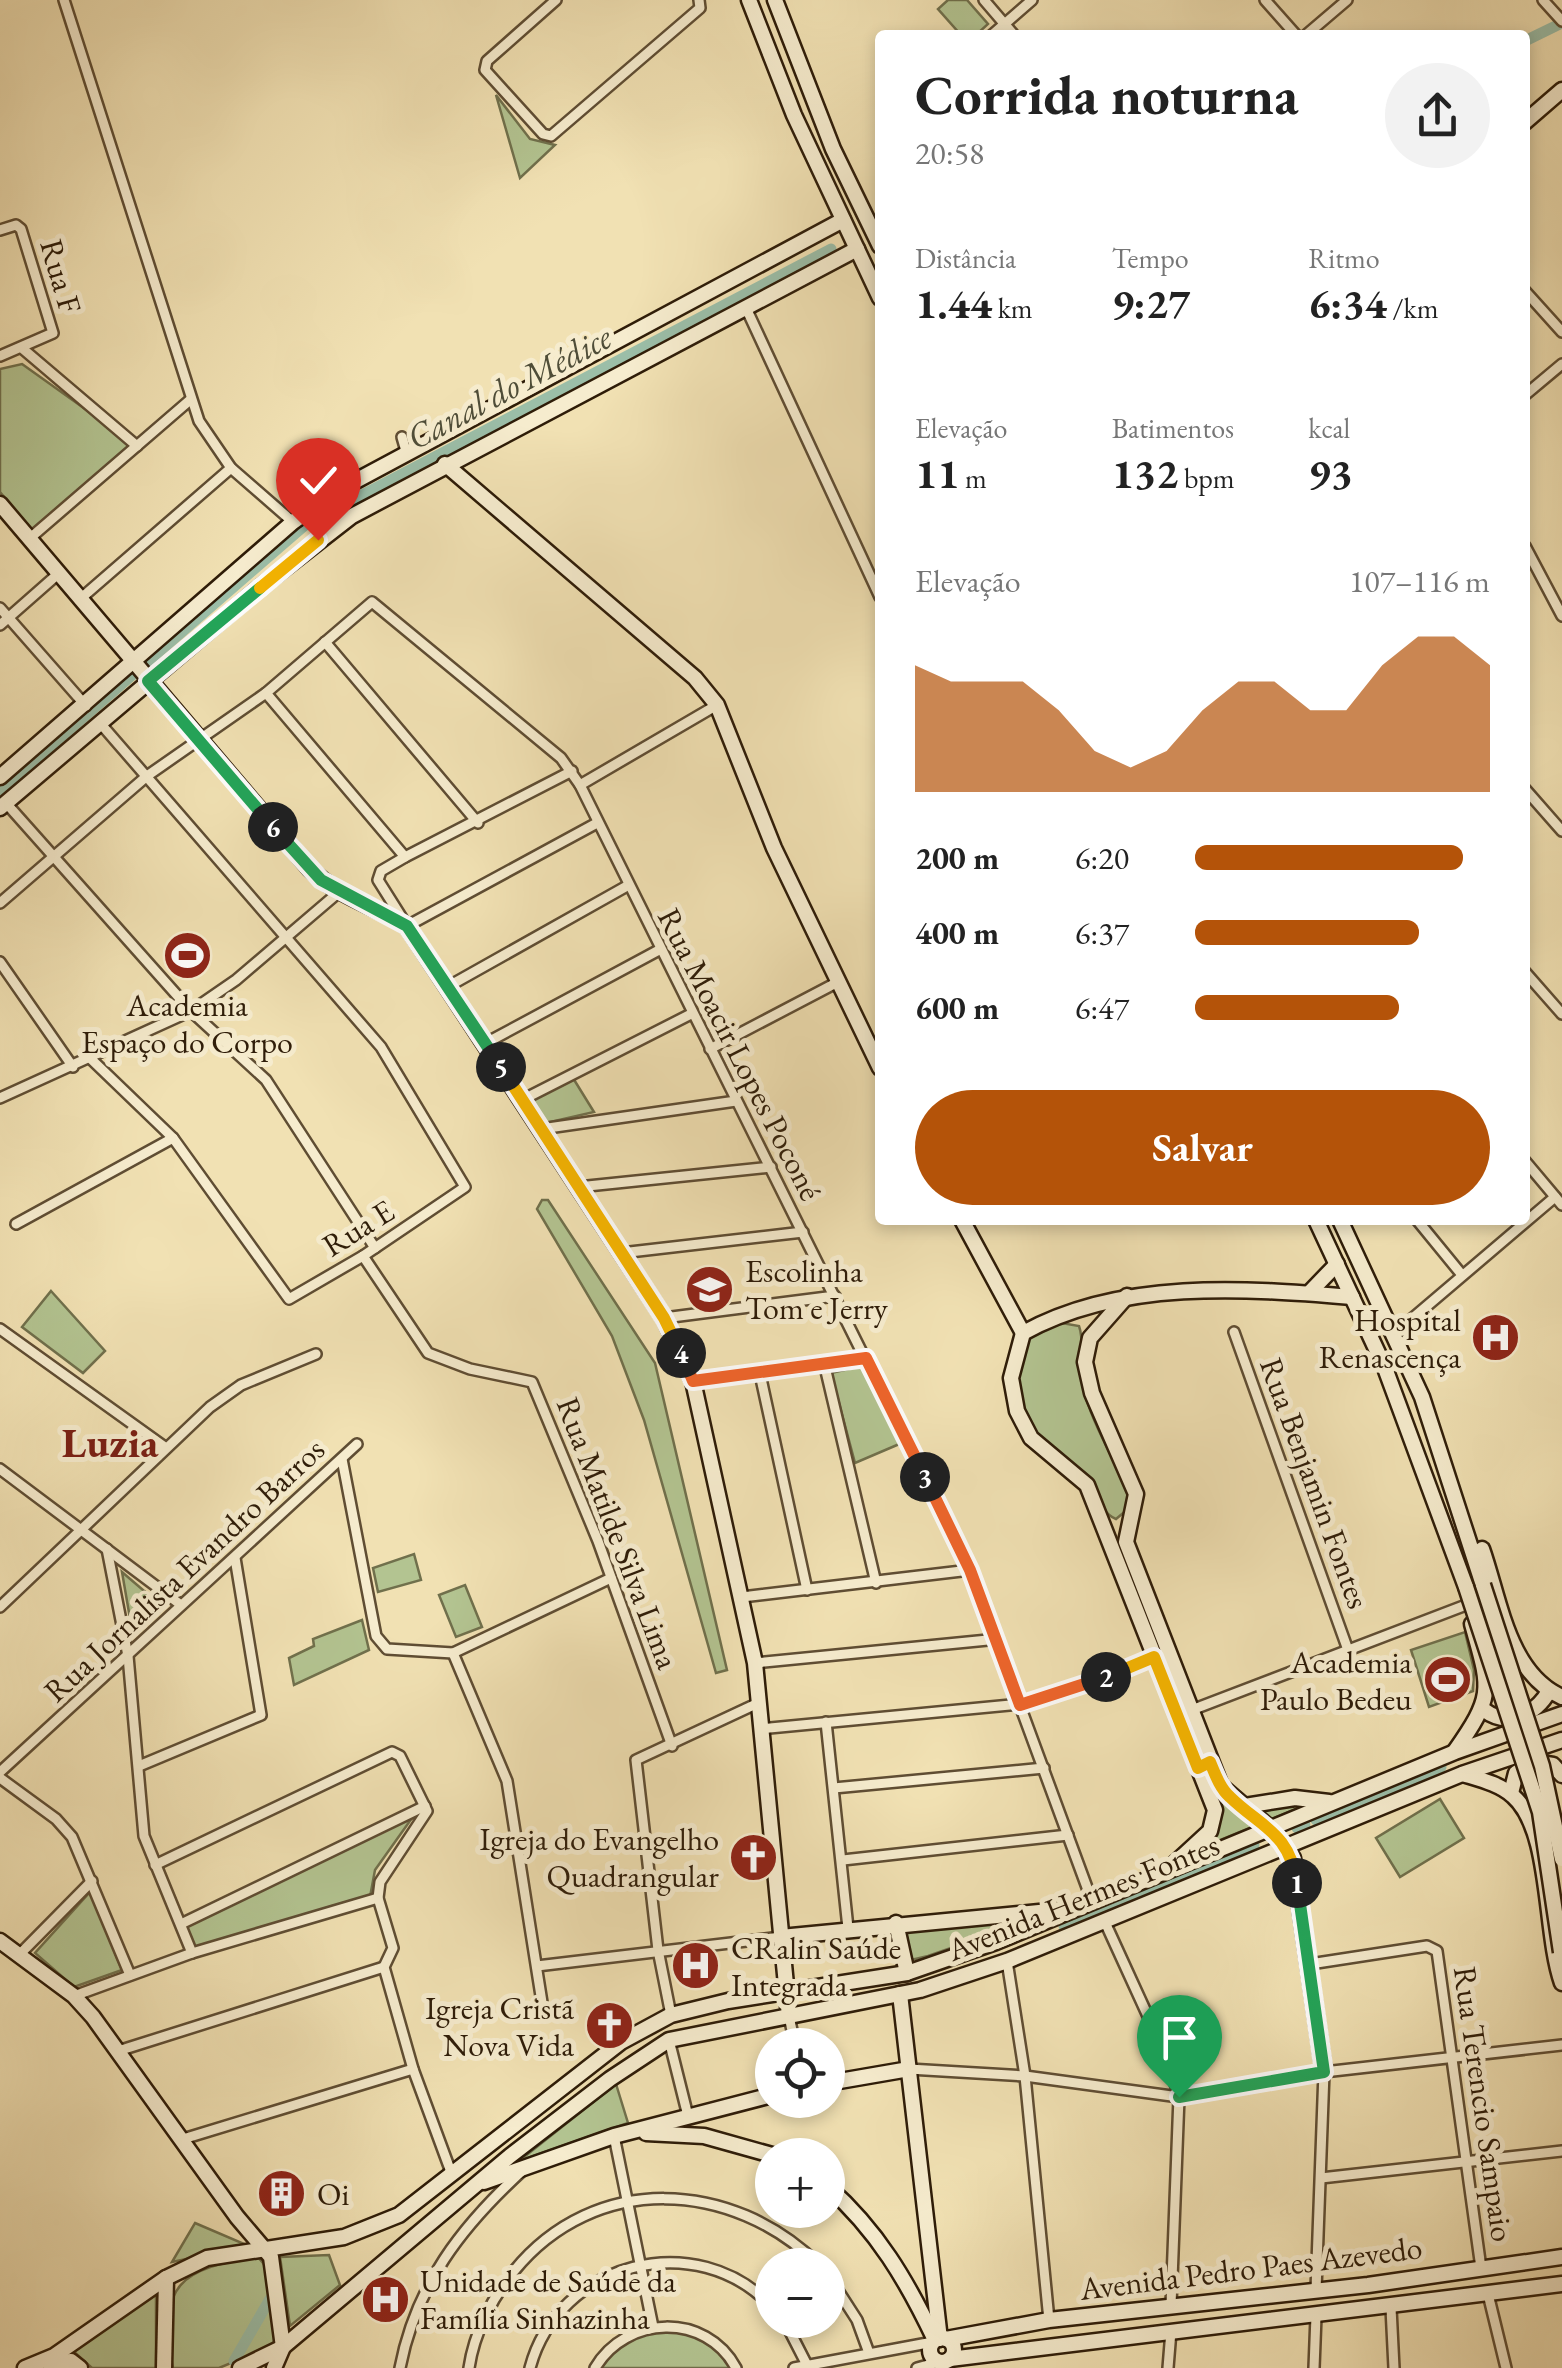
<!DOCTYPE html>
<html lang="pt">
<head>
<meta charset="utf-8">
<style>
	:root { --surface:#fff; --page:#f2f2f2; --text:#222; --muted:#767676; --accent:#b45309 }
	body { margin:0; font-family:"EB Garamond",serif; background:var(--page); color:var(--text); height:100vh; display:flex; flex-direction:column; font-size:38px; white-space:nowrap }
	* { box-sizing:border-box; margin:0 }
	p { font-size:32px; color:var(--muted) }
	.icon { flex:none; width:55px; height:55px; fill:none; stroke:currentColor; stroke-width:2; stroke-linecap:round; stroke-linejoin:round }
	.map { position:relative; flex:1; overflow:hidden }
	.panel { position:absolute; left:875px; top:30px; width:655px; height:1195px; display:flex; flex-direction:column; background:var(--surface); border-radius:10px; box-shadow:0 5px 15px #0003 }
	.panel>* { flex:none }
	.tools { position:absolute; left:755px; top:2028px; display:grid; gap:20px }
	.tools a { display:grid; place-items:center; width:90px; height:90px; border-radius:50%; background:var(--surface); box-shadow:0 5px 15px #0003; font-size:50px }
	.pin { position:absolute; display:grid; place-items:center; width:85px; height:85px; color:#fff; margin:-102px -42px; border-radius:50% 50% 50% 0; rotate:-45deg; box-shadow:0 0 10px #0007 }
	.pin .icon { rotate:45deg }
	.km { position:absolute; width:50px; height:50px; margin:-25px; border-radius:50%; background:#222; color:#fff; font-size:28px; line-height:50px; text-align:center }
	.round { display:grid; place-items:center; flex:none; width:105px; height:105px; border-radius:52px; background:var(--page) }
	.headline { display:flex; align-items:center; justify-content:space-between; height:170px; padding:0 40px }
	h1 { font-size:55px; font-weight:700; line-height:75px }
	.stats { display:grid; grid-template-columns:repeat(3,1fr); gap:15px; height:170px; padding:10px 40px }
	.stats div { display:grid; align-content:center }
	.stats b { font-size:42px; font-weight:700 }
	.stats small { font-size:28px; font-weight:400 }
	.stats p { font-size:28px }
	.chart { height:280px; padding:20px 40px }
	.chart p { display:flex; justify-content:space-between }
	.chart svg { width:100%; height:180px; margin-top:10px; fill:var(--accent); opacity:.7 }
	.primary-button { display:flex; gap:20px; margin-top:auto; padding:20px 40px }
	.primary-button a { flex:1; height:115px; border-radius:60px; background:var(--accent); color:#fff; font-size:40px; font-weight:700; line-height:115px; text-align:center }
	ul { padding:0 40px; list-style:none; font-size:32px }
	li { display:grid; grid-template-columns:160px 120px 1fr; align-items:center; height:75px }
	li i { height:25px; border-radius:12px; background:var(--accent) }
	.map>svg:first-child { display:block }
</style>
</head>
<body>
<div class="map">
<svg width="1562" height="2368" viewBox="0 0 1562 2368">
	<rect width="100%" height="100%" fill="#f1e1b3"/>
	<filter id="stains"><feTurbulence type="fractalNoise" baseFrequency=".002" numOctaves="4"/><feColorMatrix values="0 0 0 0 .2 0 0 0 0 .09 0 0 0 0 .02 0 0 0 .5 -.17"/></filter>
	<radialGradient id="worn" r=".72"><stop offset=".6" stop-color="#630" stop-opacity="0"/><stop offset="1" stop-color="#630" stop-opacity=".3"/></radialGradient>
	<g fill="#b3c491" stroke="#70704c" stroke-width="2.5">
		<polygon points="948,0 967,0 988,24 976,35 961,35 938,9"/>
		<polygon points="496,95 530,139 555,145 520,178"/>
		<polygon points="22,364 137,446 32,531 0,492 0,369"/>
		<polygon points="573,1078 594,1112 546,1123 531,1100"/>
		<polygon points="542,1200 548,1200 655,1363 727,1670 716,1673 644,1420 612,1336 537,1209"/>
		<polygon points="51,1291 105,1351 83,1373 22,1327"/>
		<path d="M 1056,1322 L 1079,1326 C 1086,1345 1078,1371 1085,1395 C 1095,1429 1116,1463 1131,1495 L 1128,1509 L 1116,1519 C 1098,1512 1098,1489 1086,1476 C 1073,1460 1050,1453 1038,1437 C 1009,1400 1002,1338 1056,1322 Z"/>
		<polygon points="866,1365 904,1442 855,1463 831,1373"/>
		<polygon points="414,1554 421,1580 378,1592 373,1568"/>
		<polygon points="122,1572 164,1608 133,1636"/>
		<polygon points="465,1585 482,1627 456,1637 439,1595"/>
		<polygon points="362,1620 369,1650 294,1685 289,1658 314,1646 313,1639"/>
		<polygon points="1465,1632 1474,1670 1473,1691 1429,1707 1411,1650"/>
		<path d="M 1208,1770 L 1256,1812 L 1301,1802 L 1301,1807 L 1201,1848 C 1227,1821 1222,1802 1204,1771 Z"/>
		<polygon points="1440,1799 1464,1838 1400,1877 1376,1838"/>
		<polygon points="417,1811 375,1870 370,1897 192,1952 182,1925"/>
		<polygon points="90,1892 122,1970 74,1987 35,1953"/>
		<polygon points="1037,1918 928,1956 911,1960 906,1931"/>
		<polygon points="616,2084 628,2123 519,2161"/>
		<polygon points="195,2223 249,2246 172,2262"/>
		<polygon points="329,2255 340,2285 290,2326 280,2257"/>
		<path d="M 258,2257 C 279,2277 274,2318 274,2345 L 219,2368 L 173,2368 C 156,2284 182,2268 258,2257 Z"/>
		<polygon points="156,2293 156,2368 92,2368 72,2350"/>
		<path d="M 651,2330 C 687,2329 710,2339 733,2368 L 599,2368 L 625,2340 Z"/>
	</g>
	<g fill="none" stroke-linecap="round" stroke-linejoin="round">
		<g stroke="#9bbea8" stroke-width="11">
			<polyline points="1525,41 1562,23"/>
			<polyline points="0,790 305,525 831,249"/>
			<polyline points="1316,1820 1441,1767"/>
			<polyline points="1297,1828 1305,1825"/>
			<polyline points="1064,1926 1254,1845"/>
			<polyline points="234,2361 270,2299"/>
		</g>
		<defs>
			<g id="street">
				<polyline points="64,0 199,421 231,468 293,522"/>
				<polyline points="556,0 487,61 485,70 543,134 551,136 700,8 699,0"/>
				<polyline points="984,0 1014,35"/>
				<polyline points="1265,0 1296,35"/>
				<polyline points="1543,0 1562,21"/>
				<polyline points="992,35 1032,0"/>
				<polyline points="1306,35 1347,0"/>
				<polyline points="0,230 16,225 21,229 53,333 0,356"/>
				<polyline points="1525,291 1562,332"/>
				<polyline points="746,308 880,597"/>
				<polyline points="23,349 137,446"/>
				<polyline points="1525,395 1562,364"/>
				<polyline points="402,437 406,451"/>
				<polyline points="29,539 190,400"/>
				<polyline points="1525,546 1562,616"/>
				<polyline points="79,600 231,468"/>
				<polyline points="0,608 86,706"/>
				<polyline points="0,625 58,574"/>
				<polyline points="325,642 478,823"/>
				<polyline points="266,693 405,857"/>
				<polyline points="572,771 405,857 381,871 378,880 407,926 597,823"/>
				<polyline points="580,785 717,705"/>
				<polyline points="1525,789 1562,831"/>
				<polyline points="6,803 191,1011 266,1080 375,1248"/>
				<polyline points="0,903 147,776 266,693 372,602 561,758 580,785 970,1570 1092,1901"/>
				<polyline points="0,962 73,1067"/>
				<polyline points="1525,972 1562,1014"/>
				<polyline points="449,986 627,886"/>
				<polyline points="486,1043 659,950"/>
				<polyline points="710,1049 836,983"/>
				<polyline points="91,1059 173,1138 289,1299 363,1256 465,1187 381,1047 100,723"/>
				<polyline points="0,1098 191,1011 236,980 339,892"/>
				<polyline points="522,1100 691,1014"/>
				<polyline points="541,1129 736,1101"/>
				<polyline points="1525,1161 1562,1205"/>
				<polyline points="578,1187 771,1167"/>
				<polyline points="1417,1220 1462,1275"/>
				<polyline points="16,1224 173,1138"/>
				<polyline points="621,1253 803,1232"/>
				<polyline points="363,1256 428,1353 470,1369 532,1382 598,1541 672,1746"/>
				<polyline points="664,1318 835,1296"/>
				<polyline points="0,1329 166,1448"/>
				<polyline points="1234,1332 1348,1650"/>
				<polyline points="1394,1334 1555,1197"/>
				<polyline points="825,1367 876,1583"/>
				<polyline points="760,1374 807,1590"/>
				<polyline points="693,1381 867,1358"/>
				<polyline points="342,1459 376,1636 387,1649 453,1653 611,1578"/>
				<polyline points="0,1469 181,1605"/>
				<polyline points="107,1549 128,1656 144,1836 192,1953"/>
				<polyline points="742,1597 970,1570"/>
				<polyline points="0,1607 210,1407 241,1385 316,1354"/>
				<polyline points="453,1653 507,1781 544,2015"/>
				<polyline points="755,1663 998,1639"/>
				<polyline points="1189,1711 1466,1605"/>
				<polyline points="826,1722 848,1928"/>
				<polyline points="760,1729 1031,1703 1154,1657"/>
				<polyline points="139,1766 261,1715 235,1558"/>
				<polyline points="0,1772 357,1444"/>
				<polyline points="0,1778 56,1819 72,1837 130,1975"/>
				<polyline points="834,1788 1044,1768"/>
				<polyline points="843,1860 1068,1835"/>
				<polyline points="155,1865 392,1752 400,1756 427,1811 380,1882 378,1898 393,1948 384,1967 413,2069 451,2172"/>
				<polyline points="1104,1920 1168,2060 1179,2097 1171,2305"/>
				<polyline points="181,1924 425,1806"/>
				<polyline points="19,1955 92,1881"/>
				<polyline points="1007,1961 1025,2076 1049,2320"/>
				<polyline points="1310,1964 1427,1946 1437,1951 1481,2268"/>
				<polyline points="537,1966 781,1937"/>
				<polyline points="74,1996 192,1953 378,1898"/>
				<polyline points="671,2015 658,1950 636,1760 756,1704"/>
				<polyline points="789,2016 795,2045"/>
				<polyline points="669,2040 688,2116"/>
				<polyline points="118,2051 384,1967"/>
				<polyline points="909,2069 1025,2076 1179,2097 1324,2072 1562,2045"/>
				<polyline points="614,2136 653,2327"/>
				<polyline points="183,2139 413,2069"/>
				<polyline points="1321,2178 1562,2151"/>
				<polyline points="828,2275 857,2320 869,2353"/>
				<polyline points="1316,2290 1324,2072"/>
				<polyline points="1488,2294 1506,2368"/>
				<polyline points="1391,2308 1394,2368"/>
				<polyline points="784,2320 807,2365"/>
				<path d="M 400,2368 C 416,2285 461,2227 522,2171"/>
				<path d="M 469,2368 C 474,2333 492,2298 514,2271 C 595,2172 732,2179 819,2265"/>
				<path d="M 530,2368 C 558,2262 697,2226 772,2307"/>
				<path d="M 595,2368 C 626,2315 706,2312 736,2368"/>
				<polyline points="794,2368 933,2342"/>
				<polyline points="917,2368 939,2362"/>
				<polyline points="1168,2368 1171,2331"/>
				<polyline points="1314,2368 1316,2316"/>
			</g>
			<g id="secondary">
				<polyline points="749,0 794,115 880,298"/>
				<polyline points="775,0 833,149 880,246"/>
				<polyline points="1525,122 1562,90"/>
				<polyline points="445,464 695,678 717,705 774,848 880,1068"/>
				<path d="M 0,504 L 310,869 C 337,896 375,906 407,926 L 664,1318 L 693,1381 L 755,1663 L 789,2016"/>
				<polyline points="0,777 293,522 335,492 843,220"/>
				<polyline points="0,808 258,589 352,516 857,249"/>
				<polyline points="962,1220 1023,1333"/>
				<polyline points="1316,1220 1385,1368 1466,1587"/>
				<polyline points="1340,1220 1422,1397 1483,1585"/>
				<polyline points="1309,1293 1337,1264"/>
				<polyline points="1127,1296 1090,1338 1085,1362 1092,1393 1136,1494 1126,1542 1221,1786 1270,1828 1293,1858 1324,2072"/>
				<polyline points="1023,1333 1011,1378 1017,1411 1031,1438 1087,1485 1215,1810 1210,1831 1172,1866"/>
				<path d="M 1023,1333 C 1120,1279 1244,1288 1352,1297"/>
				<path d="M 1482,1549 C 1500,1600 1508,1673 1562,1697"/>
				<path d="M 1484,1710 C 1508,1728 1536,1714 1549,1691"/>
				<path d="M 1455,1751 C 1495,1694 1490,1689 1472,1624"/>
				<path d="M 1463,1774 C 1479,1779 1500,1784 1513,1796 C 1552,1830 1544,1932 1562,1983"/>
				<polyline points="1511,1793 1516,1773 1534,1762 1553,1765 1562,1775"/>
				<polyline points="1245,1806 1295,1798 1329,1802"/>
				<polyline points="896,1923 907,1973"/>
				<polyline points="781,1937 1059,1910"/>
				<polyline points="0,1941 74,1996 93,2017 237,2217 271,2257 283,2347 274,2368"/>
				<polyline points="900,1994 940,2339"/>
				<polyline points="828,2083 909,2069"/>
				<polyline points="646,2133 704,2136 772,2155"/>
				<polyline points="484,2182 614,2136 772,2095"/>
				<path d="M 828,2187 C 877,2230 907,2281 935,2340"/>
				<circle cx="942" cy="2350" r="12"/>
				<polyline points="946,2339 1049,2320 1368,2285 1562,2257"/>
				<polyline points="950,2359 1562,2284"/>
				<polyline points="49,2363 71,2361 80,2368"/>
				<polyline points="25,2368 54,2356 166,2278 207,2258 344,2237 399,2215 621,2042 671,2015 728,2001 907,1973 996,1942 1455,1752 1562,1714"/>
				<polyline points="164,2368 166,2278"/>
				<polyline points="240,2368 283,2347 510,2156 610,2079 669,2040 920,1990 1007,1961 1462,1774 1562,1740"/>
			</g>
		</defs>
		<use href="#street" stroke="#5f4d33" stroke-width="14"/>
		<use href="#secondary" stroke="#2e1c08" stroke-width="19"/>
		<use href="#street" stroke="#f6ecce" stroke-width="9"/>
		<use href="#secondary" stroke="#f6ecce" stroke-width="14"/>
		<defs>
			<g id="secondary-bridge">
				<polyline points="1483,1585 1542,1766 1562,1859"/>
				<polyline points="1466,1587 1540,1812 1561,1952"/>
			</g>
		</defs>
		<use href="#secondary-bridge" stroke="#2e1c08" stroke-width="19" stroke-linecap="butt"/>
		<use href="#secondary-bridge" stroke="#f6ecce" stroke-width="14"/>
	</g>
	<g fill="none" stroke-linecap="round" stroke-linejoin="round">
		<defs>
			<polyline id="split-1" points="1179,2097 1324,2072 1297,1883"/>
			<path id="split-2" d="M 1106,1677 L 1154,1657 L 1198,1768 L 1210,1762 C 1215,1774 1220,1788 1230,1797 C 1262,1828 1289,1832 1297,1883"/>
			<polyline id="split-3" points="925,1477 970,1570 1020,1705 1106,1677"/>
			<polyline id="split-4" points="681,1353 693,1381 866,1358 925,1477"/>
			<polyline id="split-5" points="501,1067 664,1318 681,1353"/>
			<polyline id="split-6" points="273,827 321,880 407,926 501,1067"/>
			<polyline id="split-7" points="260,588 148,681 273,827"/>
			<polyline id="split-8" points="260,588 318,540"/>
		</defs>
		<use href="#split-1" stroke="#fff" stroke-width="20"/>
		<use href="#split-2" stroke="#fff" stroke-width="20"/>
		<use href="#split-3" stroke="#fff" stroke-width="20"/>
		<use href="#split-4" stroke="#fff" stroke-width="20"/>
		<use href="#split-5" stroke="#fff" stroke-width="20"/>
		<use href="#split-6" stroke="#fff" stroke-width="20"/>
		<use href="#split-7" stroke="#fff" stroke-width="20"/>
		<use href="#split-8" stroke="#fff" stroke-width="20"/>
		<use href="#split-1" stroke="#22a559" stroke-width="12"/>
		<use href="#split-2" stroke="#f5b400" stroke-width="12"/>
		<use href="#split-3" stroke="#f0652b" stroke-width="12"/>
		<use href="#split-4" stroke="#f0652b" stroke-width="12"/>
		<use href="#split-5" stroke="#f5b400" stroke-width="12"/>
		<use href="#split-6" stroke="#22a559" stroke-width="12"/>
		<use href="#split-7" stroke="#22a559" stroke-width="12"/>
		<use href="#split-8" stroke="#f5b400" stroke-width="12"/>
	</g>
	<defs>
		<symbol id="stadium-disc" viewBox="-11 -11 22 22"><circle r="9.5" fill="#8f2418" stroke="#f6ecce"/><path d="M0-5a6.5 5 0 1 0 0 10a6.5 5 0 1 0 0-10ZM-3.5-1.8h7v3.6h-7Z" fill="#fff"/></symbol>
		<symbol id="school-disc" viewBox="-11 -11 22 22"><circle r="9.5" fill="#8f2418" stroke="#f6ecce"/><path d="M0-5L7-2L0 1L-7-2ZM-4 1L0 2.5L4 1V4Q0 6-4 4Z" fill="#fff"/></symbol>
		<symbol id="hospital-disc" viewBox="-11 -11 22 22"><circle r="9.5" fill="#8f2418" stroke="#f6ecce"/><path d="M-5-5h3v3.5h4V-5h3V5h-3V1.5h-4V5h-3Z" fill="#fff"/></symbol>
		<symbol id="church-disc" viewBox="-11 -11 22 22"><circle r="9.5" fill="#8f2418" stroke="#f6ecce"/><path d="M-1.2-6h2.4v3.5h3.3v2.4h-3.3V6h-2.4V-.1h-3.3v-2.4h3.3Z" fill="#fff"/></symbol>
		<symbol id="building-disc" viewBox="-11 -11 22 22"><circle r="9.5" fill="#8f2418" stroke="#f6ecce"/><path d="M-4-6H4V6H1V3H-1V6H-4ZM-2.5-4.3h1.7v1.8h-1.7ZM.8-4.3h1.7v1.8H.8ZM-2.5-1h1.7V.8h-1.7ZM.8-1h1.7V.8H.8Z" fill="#fff"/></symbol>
	</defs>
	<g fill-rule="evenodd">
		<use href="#stadium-disc" x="160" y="928" width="55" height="55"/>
		<use href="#school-disc" x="682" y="1262" width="55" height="55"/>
		<use href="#hospital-disc" x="1468" y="1310" width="55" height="55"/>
		<use href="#stadium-disc" x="1420" y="1652" width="55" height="55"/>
		<use href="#church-disc" x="726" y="1830" width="55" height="55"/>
		<use href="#hospital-disc" x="668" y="1938" width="55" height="55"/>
		<use href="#church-disc" x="582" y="1998" width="55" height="55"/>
		<use href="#building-disc" x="254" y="2166" width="55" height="55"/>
		<use href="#hospital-disc" x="358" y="2272" width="55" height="55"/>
	</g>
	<g text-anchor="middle" stroke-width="10" stroke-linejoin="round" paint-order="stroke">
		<g font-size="32" fill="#2e1c08" stroke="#f6ecce">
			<text transform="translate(61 276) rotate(74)" y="11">Rua F</text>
			<text transform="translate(740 1054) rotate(63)" y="11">Rua Moacir Lopes Poconé</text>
			<text transform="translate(358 1228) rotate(-32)" y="11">Rua E</text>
			<text transform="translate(1315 1483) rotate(70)" y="11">Rua Benjamin Fontes</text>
			<text transform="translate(618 1533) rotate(69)" y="11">Rua Matilde Silva Lima</text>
			<text transform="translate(184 1570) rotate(-43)" y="11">Rua Jornalista Evandro Barros</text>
			<text transform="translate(1083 1897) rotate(-22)" y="11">Avenida Hermes Fontes</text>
			<text transform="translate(1484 2104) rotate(82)" y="11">Rua Terencio Sampaio</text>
			<text transform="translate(1251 2268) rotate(-7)" y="11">Avenida Pedro Paes Azevedo</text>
		</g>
		<g font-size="32" fill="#2e1c08" stroke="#f6ecce" text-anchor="start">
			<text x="187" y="1016" text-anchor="middle">Academia<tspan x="187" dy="37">Espaço do Corpo</tspan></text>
			<text x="745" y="1282">Escolinha<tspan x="745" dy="37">Tom e Jerry</tspan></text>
			<text x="1461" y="1331" text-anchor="end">Hospital<tspan x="1461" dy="37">Renascença</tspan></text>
			<text x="1412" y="1673" text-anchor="end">Academia<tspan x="1412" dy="37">Paulo Bedeu</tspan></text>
			<text x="719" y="1850" text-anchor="end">Igreja do Evangelho<tspan x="719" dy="37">Quadrangular</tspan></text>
			<text x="731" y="1959">CRalin Saúde<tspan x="731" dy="37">Integrada</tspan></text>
			<text x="574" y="2019" text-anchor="end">Igreja Cristã<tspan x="574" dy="37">Nova Vida</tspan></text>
			<text x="317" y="2205">Oi</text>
			<text x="420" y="2292">Unidade de Saúde da<tspan x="420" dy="37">Família Sinhazinha</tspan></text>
		</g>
		<g font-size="35" font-style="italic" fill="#4f4d38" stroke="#f6ecce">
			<text transform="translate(509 387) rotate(-28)" y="12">Canal do Médice</text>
		</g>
		<g font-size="42" font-weight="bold" fill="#7a1f14" stroke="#f6ecce">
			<text x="110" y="1457">Luzia</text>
		</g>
	</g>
	<rect width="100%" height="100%" filter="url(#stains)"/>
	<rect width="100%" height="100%" fill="url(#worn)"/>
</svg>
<div class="tools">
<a><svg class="icon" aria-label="locate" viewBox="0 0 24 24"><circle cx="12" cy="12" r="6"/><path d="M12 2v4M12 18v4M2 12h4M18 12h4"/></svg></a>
<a>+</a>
<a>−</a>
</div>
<div class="pin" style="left:1179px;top:2097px;background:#1e9e55"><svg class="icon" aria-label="arrive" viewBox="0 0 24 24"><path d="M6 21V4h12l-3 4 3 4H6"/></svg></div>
<div class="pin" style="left:318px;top:540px;background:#d93025"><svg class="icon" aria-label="check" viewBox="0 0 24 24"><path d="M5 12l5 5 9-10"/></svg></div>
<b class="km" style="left:1297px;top:1883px">1</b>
<b class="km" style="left:1106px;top:1677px">2</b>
<b class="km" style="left:925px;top:1477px">3</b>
<b class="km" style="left:681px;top:1353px">4</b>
<b class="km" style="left:501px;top:1067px">5</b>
<b class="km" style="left:273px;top:827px">6</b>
<section class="panel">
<div class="headline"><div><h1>Corrida noturna</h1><p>20:58</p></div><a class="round"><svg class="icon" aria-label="share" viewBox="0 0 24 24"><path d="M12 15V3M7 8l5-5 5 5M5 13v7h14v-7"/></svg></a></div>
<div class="stats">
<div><p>Distância</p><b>1.44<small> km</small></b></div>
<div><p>Tempo</p><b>9:27</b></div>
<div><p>Ritmo</p><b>6:34<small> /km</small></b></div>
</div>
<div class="stats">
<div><p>Elevação</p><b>11<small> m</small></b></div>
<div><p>Batimentos</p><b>132<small> bpm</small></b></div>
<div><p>kcal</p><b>93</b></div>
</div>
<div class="chart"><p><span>Elevação</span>107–116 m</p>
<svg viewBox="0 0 160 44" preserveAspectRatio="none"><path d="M0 44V13L10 17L20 17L30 17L40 24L50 34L60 38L70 34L80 24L90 17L100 17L110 24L120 24L130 13L140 6L150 6L160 13V44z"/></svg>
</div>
<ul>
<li><b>200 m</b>6:20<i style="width:91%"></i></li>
<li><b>400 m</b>6:37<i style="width:76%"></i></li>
<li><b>600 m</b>6:47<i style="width:69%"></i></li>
</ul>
<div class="primary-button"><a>Salvar</a></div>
</section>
</div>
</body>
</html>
